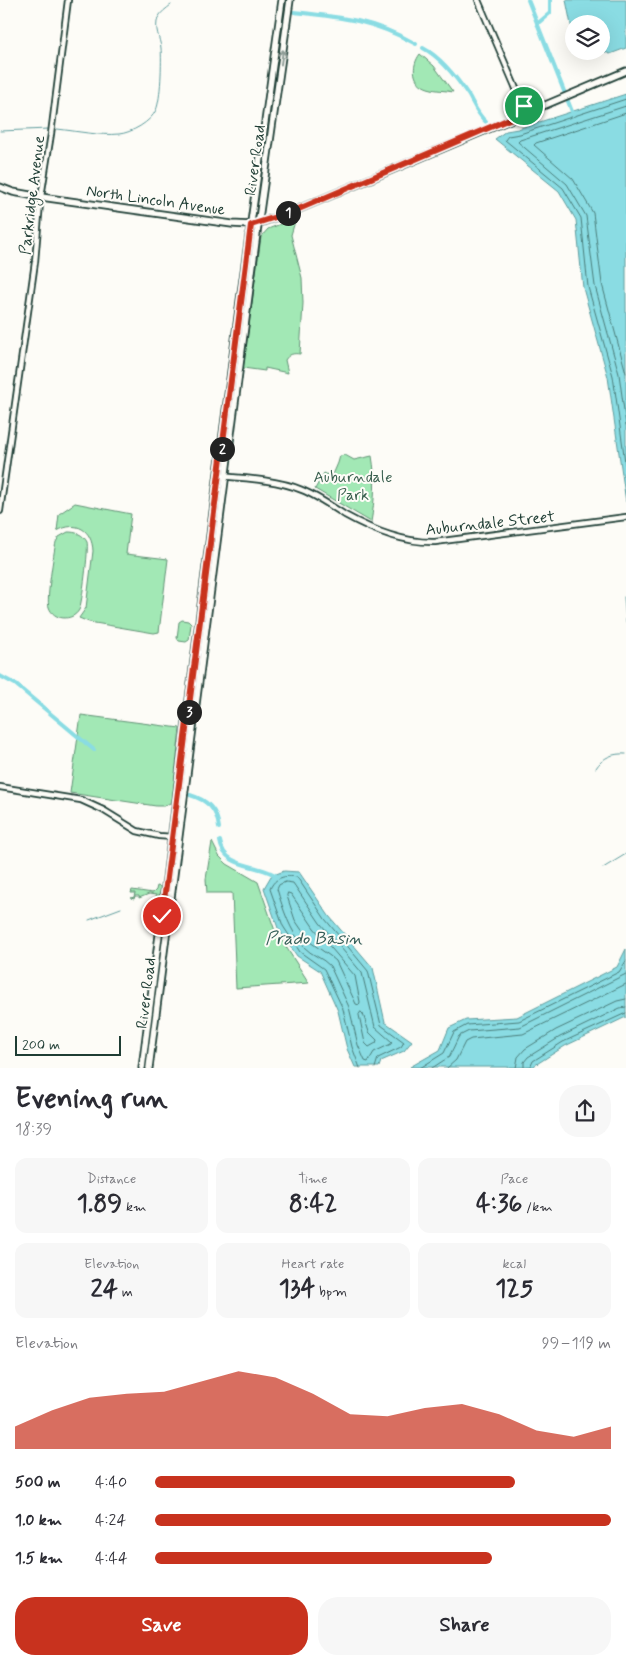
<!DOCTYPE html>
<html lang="en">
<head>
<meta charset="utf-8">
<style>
	:root { --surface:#fff; --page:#f7f7f7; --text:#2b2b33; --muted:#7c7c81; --accent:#c8321e }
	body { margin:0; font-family:Mynerve,sans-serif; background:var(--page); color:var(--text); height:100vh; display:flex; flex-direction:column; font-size:19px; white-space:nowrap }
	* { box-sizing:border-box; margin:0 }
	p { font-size:16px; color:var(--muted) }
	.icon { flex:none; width:28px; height:28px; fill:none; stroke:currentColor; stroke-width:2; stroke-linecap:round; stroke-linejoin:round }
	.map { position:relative; height:1068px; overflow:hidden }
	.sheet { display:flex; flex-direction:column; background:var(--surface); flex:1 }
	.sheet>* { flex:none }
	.fabs { position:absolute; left:565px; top:15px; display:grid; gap:10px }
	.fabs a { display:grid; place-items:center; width:45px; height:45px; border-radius:50%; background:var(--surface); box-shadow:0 5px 20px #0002; font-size:25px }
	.scale { position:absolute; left:15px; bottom:12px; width:106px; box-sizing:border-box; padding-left:5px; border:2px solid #1f3d34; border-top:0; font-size:14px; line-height:18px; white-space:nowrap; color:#1f3d34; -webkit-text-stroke:4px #fdfcf7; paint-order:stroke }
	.pin { position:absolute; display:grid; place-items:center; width:42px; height:42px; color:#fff; margin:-21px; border:2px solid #fff; border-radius:50%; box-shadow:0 1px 5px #0007 }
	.km { position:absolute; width:25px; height:25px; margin:-12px; border-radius:50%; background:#222; color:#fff; font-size:14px; line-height:25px; text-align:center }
	.round { display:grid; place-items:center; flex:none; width:52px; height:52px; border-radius:20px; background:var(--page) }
	.summary { display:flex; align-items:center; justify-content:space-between; height:85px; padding:0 15px }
	h1 { font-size:28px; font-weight:700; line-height:38px }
	.figures { display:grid; grid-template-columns:repeat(3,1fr); gap:8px; height:85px; padding:5px 15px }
	.figures div { display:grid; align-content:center; border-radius:12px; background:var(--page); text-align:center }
	.figures b { font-size:25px; font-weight:700 }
	.figures small { font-size:14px; font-weight:400 }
	.figures p { font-size:14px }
	.chart { height:140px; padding:10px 15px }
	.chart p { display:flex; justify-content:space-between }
	.chart svg { width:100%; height:90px; margin-top:5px; fill:var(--accent); opacity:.7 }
	.primary-button { display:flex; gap:10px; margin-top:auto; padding:10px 15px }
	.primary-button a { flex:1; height:58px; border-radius:20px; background:var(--accent); color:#fff; font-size:20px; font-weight:700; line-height:58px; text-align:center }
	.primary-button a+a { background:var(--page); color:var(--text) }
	ul { padding:0 15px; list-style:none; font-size:16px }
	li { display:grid; grid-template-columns:80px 60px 1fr; align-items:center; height:38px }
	li i { height:12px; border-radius:6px; background:var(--accent) }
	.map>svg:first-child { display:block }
</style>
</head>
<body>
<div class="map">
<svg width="626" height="1068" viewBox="0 0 626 1068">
	<rect width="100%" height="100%" fill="#fdfcf7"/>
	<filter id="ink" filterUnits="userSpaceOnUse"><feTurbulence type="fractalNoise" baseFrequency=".02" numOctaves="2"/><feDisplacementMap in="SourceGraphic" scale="10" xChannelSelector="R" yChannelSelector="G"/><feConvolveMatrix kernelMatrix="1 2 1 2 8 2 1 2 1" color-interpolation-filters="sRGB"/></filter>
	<g filter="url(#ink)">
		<g fill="#a2e8b5" stroke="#609274">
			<path d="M 420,54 L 434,66 L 453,92 C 445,90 436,91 428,88 C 412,83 411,66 420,54 Z"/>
			<path d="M 296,218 L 291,235 L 302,278 L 303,303 L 300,354 C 293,353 289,354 285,360 L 288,373 L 265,368 L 265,371 L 243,368 L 261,237 L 268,229 Z"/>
			<path d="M 345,455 L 354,460 L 372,456 C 376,479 375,500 371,522 L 315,489 L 324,473 L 332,477 L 338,463 L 340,456 Z"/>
			<path d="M 75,503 L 131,514 L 126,554 L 168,559 L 159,632 L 154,633 L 89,622 L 79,618 L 86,608 L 93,551 C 92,530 77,520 57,531 L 59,514 Z"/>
			<path d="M 68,532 C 76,532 83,534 87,542 C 89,548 82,604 79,610 C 72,622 53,620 49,607 C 46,600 54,552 56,542 L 59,537 Z"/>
			<polygon points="182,620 188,621 191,624 189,640 186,642 179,641 177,638 179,622"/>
			<polygon points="81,715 180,728 172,802 164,806 156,806 70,793"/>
			<polygon points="212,842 219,856 227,864 258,882 274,928 309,983 236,988 232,893 207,893 206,879"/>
			<polygon points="157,886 161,887 156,913 153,912 155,910 156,904 153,903 156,895 149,894 139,898 139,896 135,896 134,899 131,898 134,897 135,893 131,893 132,890 153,893 156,890"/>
		</g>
		<g fill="#8adce3" stroke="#5f9c9d">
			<polygon points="566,0 626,0 626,48 610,54 605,52 601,44 601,24 574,24 574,40"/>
			<polygon points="626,94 626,502 608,377 583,288 576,220 559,191 495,139 506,131 518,129"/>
			<polygon points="284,871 299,872 329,916 373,968 385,1022 412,1041 404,1051 381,1061 379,1067 355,1067 347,1049 338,1011 320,971 297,956 278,928 264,888 271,876"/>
			<polygon points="626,949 626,1017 565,1046 532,1067 410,1067 440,1050 449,1028 466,1020 517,1017 617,967"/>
		</g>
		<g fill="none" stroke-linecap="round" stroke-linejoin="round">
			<g stroke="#4a7d7a" stroke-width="1">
				<polyline points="626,99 520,134 508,136 505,140 563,188 581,218 588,287 613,376 626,469"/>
				<polyline points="626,106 520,140 518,142 567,184 586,216 595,286 619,374 626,425"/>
				<polyline points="626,113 536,143 534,145 573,179 593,213 602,284 626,373"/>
				<path d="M 286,882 L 293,883 L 320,923 L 362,973 L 375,1027 L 392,1042 L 391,1044 L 374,1052 L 368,1062 L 365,1061 L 358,1045 L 349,1007 L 330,966 C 323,958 311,955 304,947 C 290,931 283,909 277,889 L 279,885 Z"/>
				<polygon points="288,893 291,894 314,928 355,976 360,1002 359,1005 356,1004 336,961 330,956 310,942 295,920 287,896"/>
				<polygon points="361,1012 363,1014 369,1032 377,1040 376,1043 369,1047 365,1043 359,1015"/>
				<path d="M 360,1068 L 352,1047 L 343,1009 L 324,969 L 300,952 L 283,926 L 270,889 C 275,877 285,875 297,877 L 325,919 L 368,971 L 381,1025 L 404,1042 L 401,1047 L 378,1058 L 375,1068"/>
				<polyline points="420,1068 444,1053 454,1032 467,1025 519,1021 619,972 626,961"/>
				<polyline points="432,1068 449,1057 459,1036 469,1031 520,1027 626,974"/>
				<polyline points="447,1068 456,1060 465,1042 471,1039 523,1034 626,984"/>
				<polyline points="516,1068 518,1057 525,1049 556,1030 617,1001 626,999"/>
				<polyline points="524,1068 524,1062 528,1057 560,1037 620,1008 626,1007"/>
				<polyline points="530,1068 533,1061 563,1042 626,1013"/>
			</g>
			<g stroke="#5f9c9d" stroke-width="1">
				<path d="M 57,129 C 77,131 99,136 119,134 C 131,133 151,122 156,110 C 161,100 162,60 161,48 C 160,38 154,29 158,18 C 161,12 166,9 171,5"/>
				<polyline points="0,131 49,129"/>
				<polyline points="624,597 626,622"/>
				<path d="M 596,768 C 603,757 613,753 626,754"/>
				<polyline points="603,868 626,854"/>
				<polyline points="89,920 121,908"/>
			</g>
			<g stroke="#8adce3" stroke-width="4">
				<polyline points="528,0 573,114"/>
				<path d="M 294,12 C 342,17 373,20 416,44"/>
				<polyline points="537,24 550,13 550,0"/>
				<path d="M 423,48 C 442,58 457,78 469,96 C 474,105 478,115 486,122"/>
				<polyline points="0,676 15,684 94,750"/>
				<path d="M 190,795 C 207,800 217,809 219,828"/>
				<path d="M 220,841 C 224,870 261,863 278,877"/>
			</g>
			<defs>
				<g id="minor">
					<polyline points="478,0 526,112"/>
					<path d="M 219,476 C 244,478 279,480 302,490 C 317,496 331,506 345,515 C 372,530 404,543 435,542 L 626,517"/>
					<polyline points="0,511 35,262 40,203 51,134 68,0"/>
					<polyline points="0,787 81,800 103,810 137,831 159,836 173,837"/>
				</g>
				<g id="major">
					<polyline points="0,187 13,192 41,197 232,224 251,225 259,223 294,211 626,71"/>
					<polyline points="142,1068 240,301 282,0"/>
					<polyline points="149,1068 257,233 290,0"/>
				</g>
			</defs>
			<use href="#minor" stroke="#1f3d34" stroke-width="8"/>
			<use href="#major" stroke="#1f3d34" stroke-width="9"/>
			<use href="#minor" stroke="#fdfcf7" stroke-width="4.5"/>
			<use href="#major" stroke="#fdfcf7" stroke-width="5.5"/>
		</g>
		<defs><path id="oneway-shaft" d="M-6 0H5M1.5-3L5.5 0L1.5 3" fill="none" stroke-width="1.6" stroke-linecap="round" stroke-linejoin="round" transform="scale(1.25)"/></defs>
		<use stroke="#8e9c96" href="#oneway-shaft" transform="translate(282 57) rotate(-82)"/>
	</g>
	<g fill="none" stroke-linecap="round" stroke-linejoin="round" filter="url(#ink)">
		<defs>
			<polyline id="route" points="162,916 251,225 294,211 507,120 526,112 524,106"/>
		</defs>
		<use href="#route" stroke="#fff" stroke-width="10"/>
		<use href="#route" stroke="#c8321e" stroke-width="6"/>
	</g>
	<g text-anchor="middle" stroke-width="4" stroke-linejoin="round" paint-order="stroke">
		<g font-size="16" fill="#1f3d34" stroke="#fdfcf7">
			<text transform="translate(254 160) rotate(-82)" y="6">River Road</text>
			<text transform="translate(31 195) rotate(-83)" y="6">Parkridge Avenue</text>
			<text transform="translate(156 199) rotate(8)" y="6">North Lincoln Avenue</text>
			<text transform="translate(490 522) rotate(-6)" y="6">Auburndale Street</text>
			<text transform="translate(145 993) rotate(-83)" y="6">River Road</text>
		</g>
		<g font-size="16" fill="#395f4e" stroke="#fdfcf7">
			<text x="353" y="482">Auburndale<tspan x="353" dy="18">Park</tspan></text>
		</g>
		<g font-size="18" font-style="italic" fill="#345d57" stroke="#fdfcf7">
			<text x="314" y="944">Prado Basin</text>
		</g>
	</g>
</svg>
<div class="fabs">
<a><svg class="icon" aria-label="layers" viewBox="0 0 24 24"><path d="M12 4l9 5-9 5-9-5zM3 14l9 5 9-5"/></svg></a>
</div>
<div class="scale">200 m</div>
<div class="pin" style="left:524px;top:106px;background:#1e9e55"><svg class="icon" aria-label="arrive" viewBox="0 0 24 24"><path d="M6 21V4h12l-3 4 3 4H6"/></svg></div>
<div class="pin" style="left:162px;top:916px;background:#d93025"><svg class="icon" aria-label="check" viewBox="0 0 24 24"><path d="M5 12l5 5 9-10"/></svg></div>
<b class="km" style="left:288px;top:213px">1</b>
<b class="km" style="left:222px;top:449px">2</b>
<b class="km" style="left:189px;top:712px">3</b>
</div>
<section class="sheet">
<div class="summary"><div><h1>Evening run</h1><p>18:39</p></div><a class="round"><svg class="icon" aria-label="share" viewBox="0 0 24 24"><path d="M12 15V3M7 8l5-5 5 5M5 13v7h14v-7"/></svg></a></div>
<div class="figures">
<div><p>Distance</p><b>1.89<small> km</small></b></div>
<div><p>Time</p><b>8:42</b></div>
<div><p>Pace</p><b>4:36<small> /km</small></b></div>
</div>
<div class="figures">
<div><p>Elevation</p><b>24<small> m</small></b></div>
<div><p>Heart rate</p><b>134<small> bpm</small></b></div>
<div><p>kcal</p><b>125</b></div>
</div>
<div class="chart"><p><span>Elevation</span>99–119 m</p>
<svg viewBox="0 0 160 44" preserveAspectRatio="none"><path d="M0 44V33L10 25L20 19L30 17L40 16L50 11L60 6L70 9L80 17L90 27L100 28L110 24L120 22L130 27L140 35L150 38L160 33V44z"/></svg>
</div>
<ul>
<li><b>500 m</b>4:40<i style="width:79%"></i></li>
<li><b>1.0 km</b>4:24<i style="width:100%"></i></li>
<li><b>1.5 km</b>4:44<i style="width:74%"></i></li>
</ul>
<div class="primary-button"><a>Save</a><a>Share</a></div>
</section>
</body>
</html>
